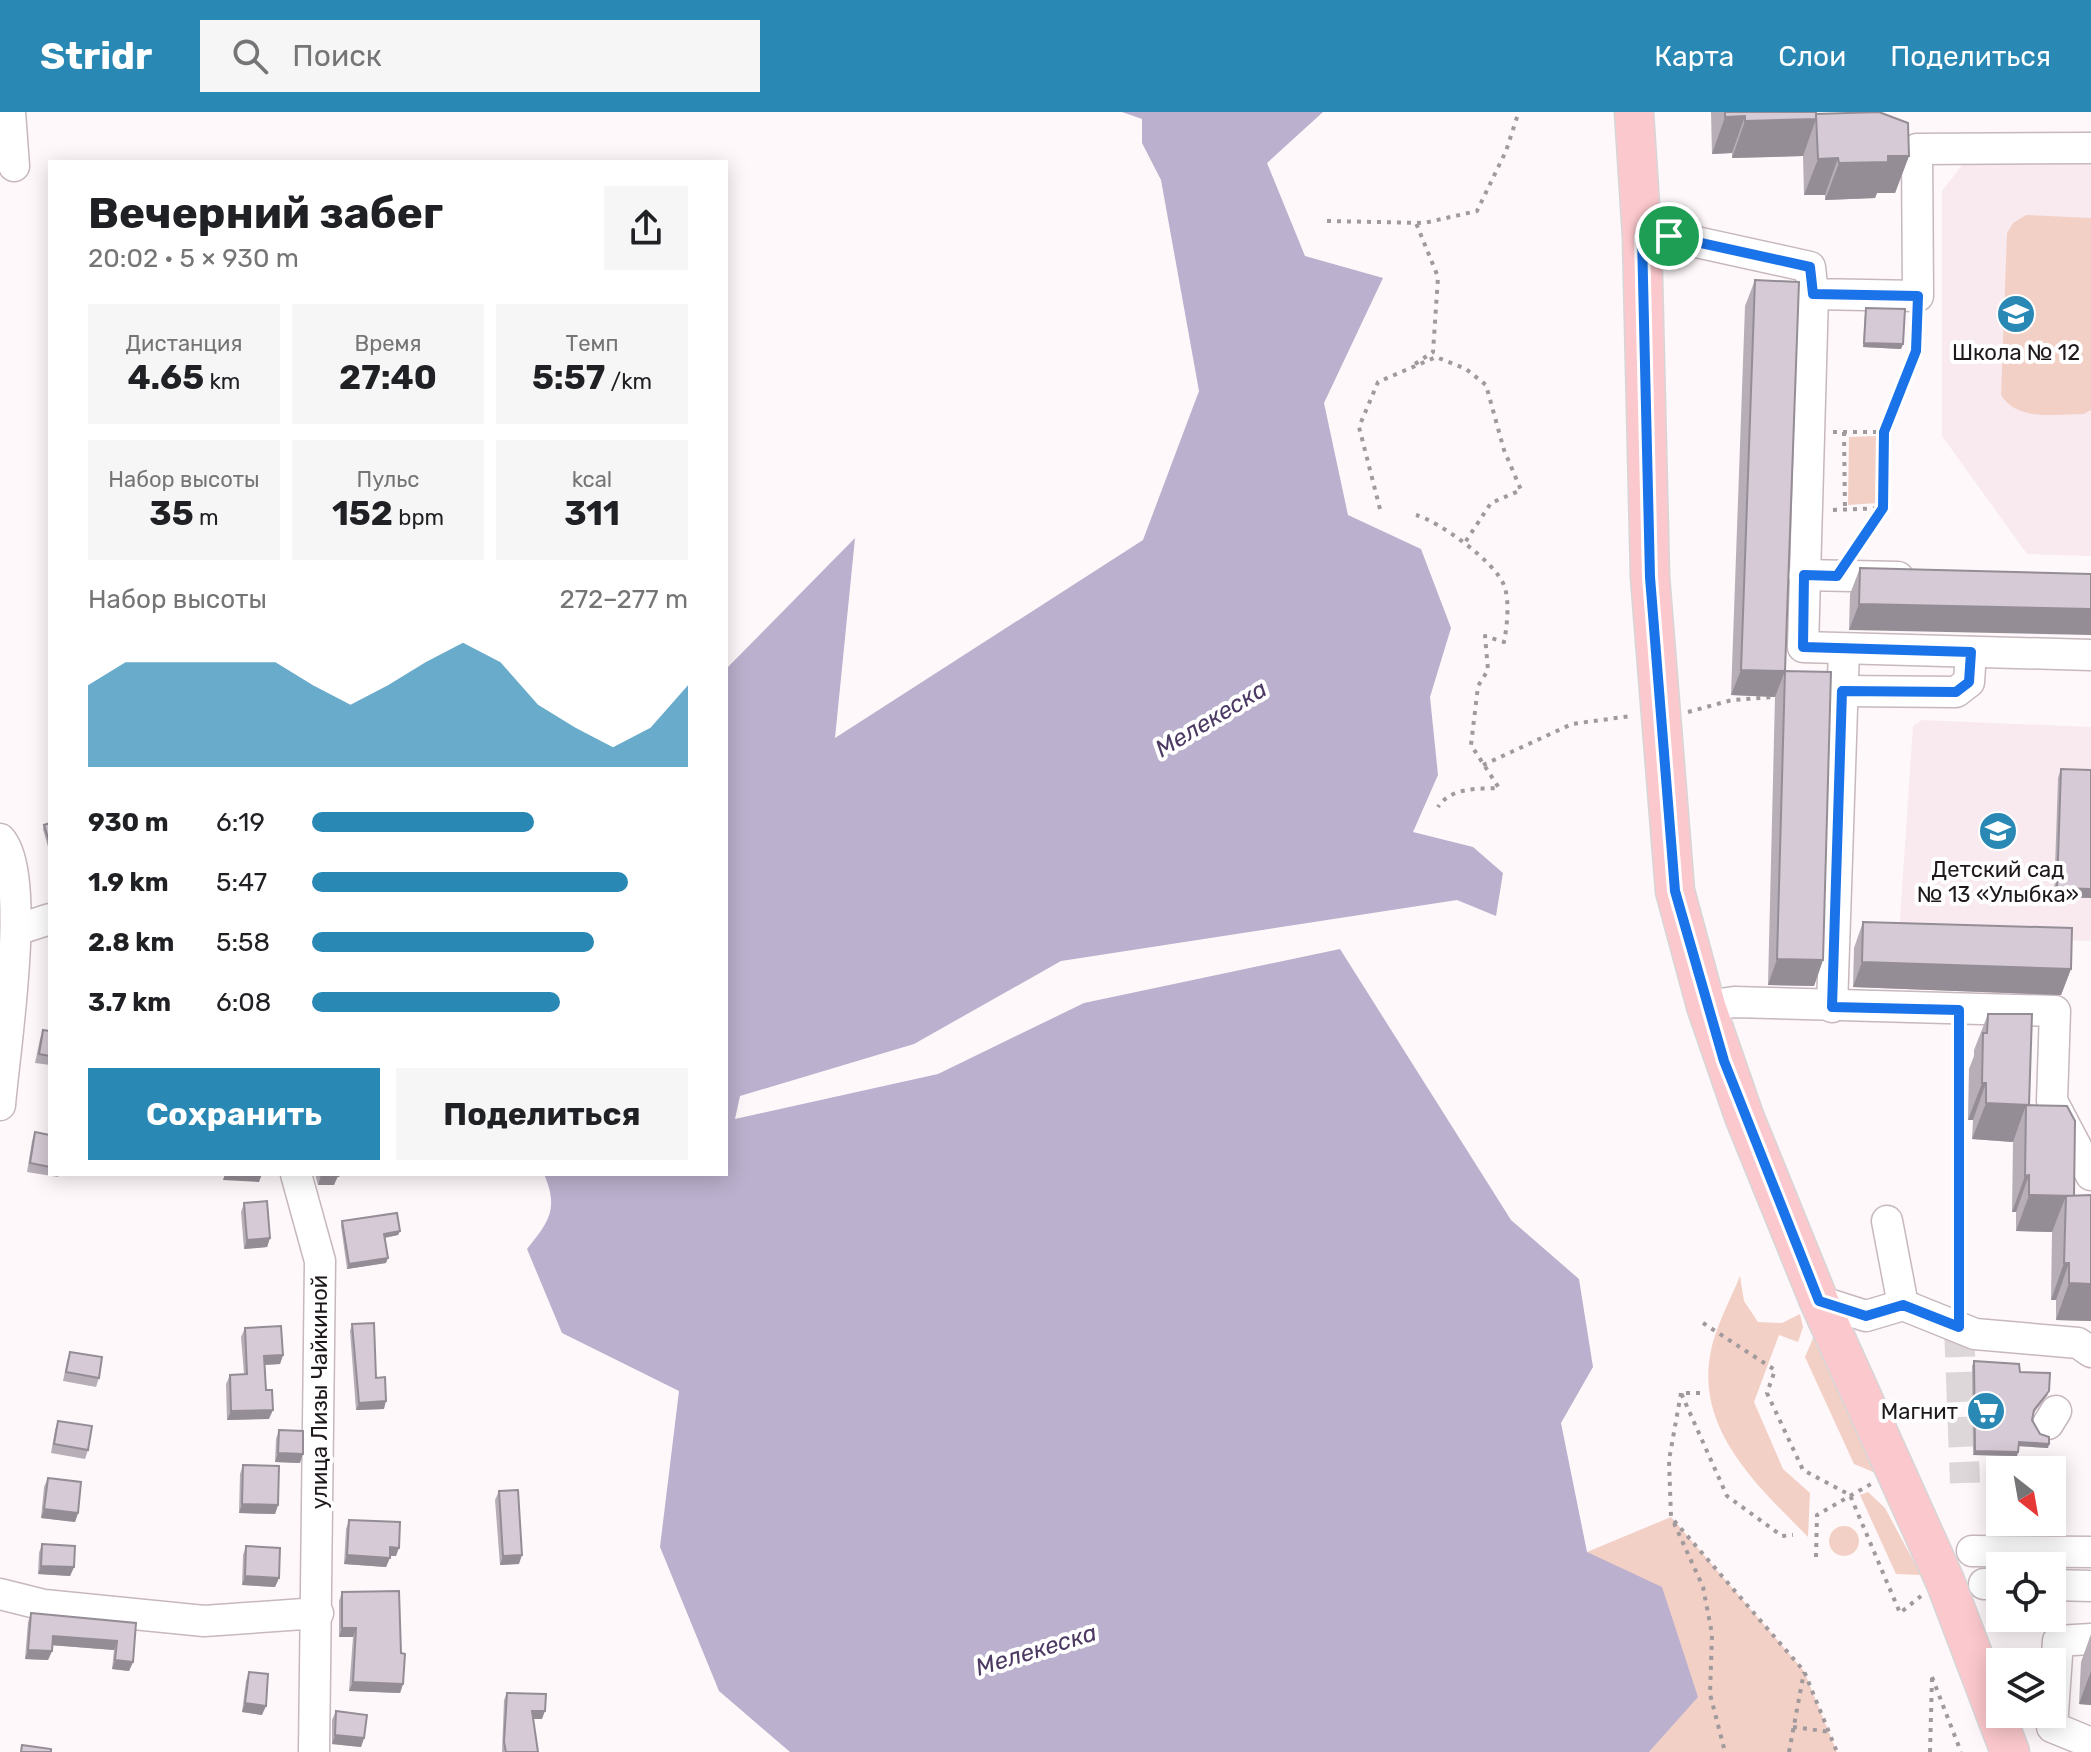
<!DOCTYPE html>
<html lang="ru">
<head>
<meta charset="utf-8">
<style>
	:root { --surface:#fff; --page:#f6f6f6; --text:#202124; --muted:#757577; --accent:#2988b4 }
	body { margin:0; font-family:Rubik,sans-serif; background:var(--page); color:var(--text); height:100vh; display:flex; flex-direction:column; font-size:30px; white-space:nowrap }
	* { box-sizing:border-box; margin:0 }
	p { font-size:26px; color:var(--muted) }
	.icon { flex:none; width:44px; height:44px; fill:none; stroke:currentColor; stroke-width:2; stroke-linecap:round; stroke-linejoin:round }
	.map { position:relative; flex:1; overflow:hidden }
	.drawer { position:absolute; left:48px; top:48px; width:680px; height:1016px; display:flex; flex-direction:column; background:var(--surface); border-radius:0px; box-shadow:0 4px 20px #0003 }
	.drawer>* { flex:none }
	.needle { width:52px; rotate:149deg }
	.fabs { position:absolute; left:1986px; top:1344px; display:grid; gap:16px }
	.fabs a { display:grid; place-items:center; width:80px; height:80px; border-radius:0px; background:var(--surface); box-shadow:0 4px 20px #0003; font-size:40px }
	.pin { position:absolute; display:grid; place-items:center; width:68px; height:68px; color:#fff; margin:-34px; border:4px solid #fff; border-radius:50%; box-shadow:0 2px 8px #0007 }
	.round { display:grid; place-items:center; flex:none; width:84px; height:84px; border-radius:0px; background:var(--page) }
	.summary { display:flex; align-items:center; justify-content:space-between; height:136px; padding:0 40px }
	h1 { font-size:44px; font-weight:700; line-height:60px }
	.metrics { display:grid; grid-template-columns:repeat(3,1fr); gap:12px; height:136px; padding:8px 40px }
	.metrics div { display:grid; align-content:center; border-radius:0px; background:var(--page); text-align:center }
	.metrics b { font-size:34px; font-weight:700 }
	.metrics small { font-size:22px; font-weight:400 }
	.metrics p { font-size:22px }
	.chart { height:224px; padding:16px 40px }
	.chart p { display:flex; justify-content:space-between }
	.chart svg { width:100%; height:144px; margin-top:8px; fill:var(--accent); opacity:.7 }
	.button { display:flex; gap:16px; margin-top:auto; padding:16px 40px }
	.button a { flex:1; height:92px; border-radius:0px; background:var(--accent); color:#fff; font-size:32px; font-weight:700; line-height:92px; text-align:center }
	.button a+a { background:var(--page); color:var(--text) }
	ul { padding:0 40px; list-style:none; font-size:26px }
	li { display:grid; grid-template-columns:128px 96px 1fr; align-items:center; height:60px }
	li i { height:20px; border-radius:10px; background:var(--accent) }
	header { display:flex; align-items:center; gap:48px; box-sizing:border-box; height:112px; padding:0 40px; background:var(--accent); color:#fff }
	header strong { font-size:38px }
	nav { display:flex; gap:44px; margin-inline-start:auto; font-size:28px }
	.search { width:560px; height:72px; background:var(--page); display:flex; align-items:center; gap:20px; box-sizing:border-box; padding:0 28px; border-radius:0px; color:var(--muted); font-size:30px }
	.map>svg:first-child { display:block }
</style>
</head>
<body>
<header>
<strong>Stridr</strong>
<div class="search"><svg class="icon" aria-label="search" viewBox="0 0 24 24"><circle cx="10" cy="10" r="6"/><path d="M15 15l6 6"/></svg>Поиск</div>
<nav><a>Карта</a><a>Слои</a><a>Поделиться</a></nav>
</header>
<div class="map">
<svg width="2091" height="1640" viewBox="0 0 2091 1640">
	<rect width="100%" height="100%" fill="#fef8fa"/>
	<g fill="#f9eaf0">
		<polygon points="1966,48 2091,52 2091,444 2027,442 1942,324 1942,79"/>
		<polygon points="1922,608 2091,615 2091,829 1899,822 1913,614"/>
	</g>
	<g fill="#f3d0c6">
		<path d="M 2026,103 L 2091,106 L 2091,298 L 2084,302 C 2055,302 2018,310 2001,283 L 2007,121 L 2013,111 Z"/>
		<polygon points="1878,324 1878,391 1848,393 1849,325"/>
		<path d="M 1740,1164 L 1744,1189 L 1758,1210 L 1782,1211 L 1800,1202 L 1803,1215 L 1798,1230 L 1779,1223 L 1754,1290 L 1783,1357 L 1810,1381 L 1808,1425 C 1760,1376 1697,1320 1710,1244 C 1714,1217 1730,1189 1740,1164 Z"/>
		<polygon points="1817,1217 1883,1364 1854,1352 1805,1245"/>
		<polygon points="1868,1380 1885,1396 1921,1463 1896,1462 1860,1383"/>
		<polygon points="1671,1405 1804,1559 1837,1640 1649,1640 1698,1584 1587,1440"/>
		<circle cx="1844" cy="1429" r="15"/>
	</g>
	<path fill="#bbb0cd" d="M 1122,0 L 1323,0 L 1267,51 L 1305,144 L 1383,166 L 1324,291 L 1348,403 L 1421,437 L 1451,516 L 1430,585 L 1438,663 L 1413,720 L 1473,735 L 1503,761 L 1496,804 L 1457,788 L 1061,849 L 914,932 L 740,984 L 735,1007 L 938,962 L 1084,891 L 1340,837 L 1511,1108 L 1579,1167 L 1593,1255 L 1561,1311 L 1587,1440 L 1662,1475 L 1698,1585 L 1649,1640 L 790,1640 L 719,1579 L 660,1435 L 679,1279 L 562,1221 L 527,1137 C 549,1110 559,1097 544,1062 L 726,1062 L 726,557 L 855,426 L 835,626 L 1143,428 L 1199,279 L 1161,68 L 1142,31 L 1142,7 Z"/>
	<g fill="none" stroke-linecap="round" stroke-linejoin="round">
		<polyline stroke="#ddd7d9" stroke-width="30" stroke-dasharray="30 15" stroke-linecap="butt" points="1959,1215 1965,1371"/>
		<defs>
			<g id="minor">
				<polyline points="10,0 14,54"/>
				<polyline points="1642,125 1669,124 1810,155 1813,182 1918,184 1917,37 2091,36"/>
				<polyline points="1813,182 1803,535 2091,543"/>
				<polyline points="1804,463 1898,465"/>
				<polyline points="1842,579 1956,580 1969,570 1971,540"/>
				<path d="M 0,727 C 33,763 4,941 0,993"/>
				<polyline points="16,818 50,807"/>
				<polyline points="1706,894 1734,890 2055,899 2052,989 2091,1063"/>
				<polyline points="1832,895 1844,537"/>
				<polyline points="296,1062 320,1149 314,1640"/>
				<polyline points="1887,1109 1903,1193"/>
				<polyline points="1819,1189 1866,1204 1903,1193 1975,1222 2078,1231 2091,1240"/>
				<polyline points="2048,1312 2056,1299"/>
				<polyline points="1972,1439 2091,1440"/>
				<polyline points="1984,1472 2000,1472"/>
				<polyline points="2052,1473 2091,1474"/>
				<polyline points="0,1482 44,1493 204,1509 318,1501"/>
				<polyline points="2091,1527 2058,1529 2052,1615 2091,1631"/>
			</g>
			<polyline id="major" points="1634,0 1642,125 1650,465 1675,779 1706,894 1744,1004 1819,1189 1945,1469 2010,1640"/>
		</defs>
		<use href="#minor" stroke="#c7b8be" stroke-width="33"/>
		<use href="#major" stroke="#d7d6d6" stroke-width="41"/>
		<g stroke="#a09a9d" stroke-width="4" stroke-dasharray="4 6" stroke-linecap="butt">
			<polyline points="1327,109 1424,111 1477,99 1506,39 1518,2"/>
			<polyline points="1415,252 1433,240 1438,165 1416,111"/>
			<polyline points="1833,320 1884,320 1916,239 1917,210"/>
			<polyline points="1844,320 1845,398"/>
			<polyline points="1380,397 1359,315 1378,270 1436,245 1466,257 1486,273 1504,338 1521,378 1491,391 1464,432"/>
			<polyline points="1833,398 1883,396"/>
			<path d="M 1416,403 C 1440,410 1494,449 1504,473 C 1510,489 1507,515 1504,530 L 1485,524 L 1488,558 L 1478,574 L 1471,633 L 1499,676 C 1477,677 1451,675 1438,695"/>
			<polyline points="1853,440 1883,396 1884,320"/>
			<polyline points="1688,600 1732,588 1775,585 1778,580"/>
			<polyline points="1483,653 1572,612 1631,604"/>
			<polyline points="1959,1187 1959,920"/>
			<polyline points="1703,1211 1775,1258 1767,1281 1803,1358 1850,1383 1900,1501 1921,1484"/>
			<polyline points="1681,1281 1669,1348 1671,1405 1804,1559 1837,1640"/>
			<polyline points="1700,1281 1681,1281 1727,1384 1782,1424 1793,1423"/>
			<polyline points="1674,1411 1703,1475 1712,1522 1710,1582 1725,1640"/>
			<polyline points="1816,1445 1817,1403 1871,1372"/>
			<polyline points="1932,1565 1961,1640"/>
			<polyline points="1793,1615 1831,1620"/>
			<polyline points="1789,1640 1804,1560"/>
			<polyline points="1930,1640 1932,1566"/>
		</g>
		<use href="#minor" stroke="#fff" stroke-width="30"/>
		<use href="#major" stroke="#fbc8cd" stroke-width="38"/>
	</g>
	<g fill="#b7aeb7">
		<polygon points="1711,0 1816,0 1816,2 1909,44 1895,81 1877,81 1875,86 1825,88 1825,83 1804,83 1803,44 1732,46 1732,41 1712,42"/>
		<polygon points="1755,168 1785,559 1823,848 1814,874 1768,873 1775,585 1731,583 1745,194"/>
		<polygon points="1866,196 1903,232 1901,237 1863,235 1865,201"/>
		<polygon points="1860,456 2091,462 1849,518 1850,482"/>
		<polygon points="2061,657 2091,658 2091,786 2054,785 2058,666"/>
		<polygon points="50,711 50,742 43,717 44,713"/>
		<polygon points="1863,810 2071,857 2061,883 1853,875 1854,836"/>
		<polygon points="1988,902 2029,993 2074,1084 2091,1209 2056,1208 2056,1188 2051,1188 2052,1120 2016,1119 2016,1100 2012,1100 2013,1030 1972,1027 1973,1008 1968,1008 1969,957 1974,944 1974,938"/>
		<polygon points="43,918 50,919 50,953 35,951 40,927"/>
		<polygon points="35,1020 50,1023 50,1062 59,1062 58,1065 27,1060 32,1029"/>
		<polygon points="315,1062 337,1062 334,1073 318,1073"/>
		<polygon points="244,1091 270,1126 267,1135 244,1137 241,1100"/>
		<polygon points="342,1109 400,1119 398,1123 385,1126 386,1151 347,1157 341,1114"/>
		<polygon points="352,1212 384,1297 356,1298 350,1219"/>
		<polygon points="245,1216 283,1243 280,1252 265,1253 266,1278 269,1307 227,1308 226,1272 230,1263 244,1262 241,1225"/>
		<polygon points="70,1240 99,1266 96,1275 63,1269 67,1249"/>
		<polygon points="1974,1249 2020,1260 2048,1283 2033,1302 2032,1308 2040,1322 2049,1332 2048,1336 2019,1334 2017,1344 1973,1343 1972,1254"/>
		<polygon points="58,1309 88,1338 85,1347 51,1341 55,1318"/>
		<polygon points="279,1318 300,1351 275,1350 276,1327"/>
		<polygon points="243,1353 278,1393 275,1402 239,1401 240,1362"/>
		<polygon points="48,1366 78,1401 75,1410 41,1406 44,1375"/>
		<polygon points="499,1379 519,1452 500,1453 495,1388"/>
		<polygon points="349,1408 396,1444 390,1444 386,1455 344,1452 346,1417"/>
		<polygon points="42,1432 74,1455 70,1464 38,1462 39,1441"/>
		<polygon points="246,1434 279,1466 275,1475 242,1473 243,1443"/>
		<polygon points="342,1480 401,1541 403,1572 400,1581 349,1579 353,1525 339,1525 339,1489"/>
		<polygon points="31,1501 136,1511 133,1550 129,1559 112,1557 114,1538 52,1533 52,1539 48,1548 25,1547 28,1510"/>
		<polygon points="2091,1522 2091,1593 2079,1592 2081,1550"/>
		<polygon points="249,1560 262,1603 242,1600 246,1569"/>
		<polygon points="507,1581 542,1607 533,1607 538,1640 502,1640 504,1588"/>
		<polygon points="336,1599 364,1626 361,1635 332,1632 332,1608"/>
	</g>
	<g fill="#958d95">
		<polygon points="1745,4 1732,41 1712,42 1725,5"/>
		<polygon points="1816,7 1803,44 1732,46 1745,9"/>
		<polygon points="1888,44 1909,44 1895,81 1877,81 1875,86 1825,88 1839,51"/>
		<polygon points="1838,46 1825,83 1804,83 1818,47"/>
		<polygon points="1864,231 1903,232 1901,237 1863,235"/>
		<polygon points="1859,492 2091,497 2091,523 1849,518"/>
		<polygon points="1741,558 1785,559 1775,585 1731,583"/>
		<polygon points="2057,776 2091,777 2091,786 2054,785"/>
		<polygon points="1777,847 1823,848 1814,874 1768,873"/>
		<polygon points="1862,850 2071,857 2061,883 1853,875"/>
		<polygon points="1982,971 1986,971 1973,1008 1968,1008"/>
		<polygon points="1986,991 2026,993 2013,1030 1972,1027"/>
		<polygon points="225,1062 262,1062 259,1070 223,1068"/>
		<polygon points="2029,1063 2016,1100 2012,1100 2025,1064"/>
		<polygon points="321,1064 338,1064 334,1073 318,1073"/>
		<polygon points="2029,1083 2066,1084 2052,1120 2016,1119"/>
		<polygon points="400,1119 398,1123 383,1126 384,1122"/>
		<polygon points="270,1126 267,1135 244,1137 247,1128"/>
		<polygon points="388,1146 386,1151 347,1157 349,1152"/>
		<polygon points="2064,1151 2069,1151 2056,1188 2051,1188"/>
		<polygon points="2069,1171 2091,1172 2091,1209 2056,1208"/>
		<polygon points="283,1243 280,1252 261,1253 264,1244"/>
		<polygon points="386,1289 384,1297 356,1298 359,1291"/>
		<polygon points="273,1298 269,1307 227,1308 231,1299"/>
		<polygon points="2019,1330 2049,1332 2048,1336 2017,1334"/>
		<polygon points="1975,1339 2018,1340 2017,1344 1973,1343"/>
		<polygon points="278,1341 303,1342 300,1351 275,1350"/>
		<polygon points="242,1392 278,1393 275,1402 239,1401"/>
		<polygon points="44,1397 78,1401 75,1410 41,1406"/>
		<polygon points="390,1435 399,1436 396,1444 387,1444"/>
		<polygon points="347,1443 390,1446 386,1455 344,1452"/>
		<polygon points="522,1443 519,1452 500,1453 503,1444"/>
		<polygon points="41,1454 74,1455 70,1464 38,1462"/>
		<polygon points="245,1464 279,1466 275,1475 242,1473"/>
		<polygon points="342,1516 356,1516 353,1525 339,1525"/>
		<polygon points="53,1524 117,1529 114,1538 49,1533"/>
		<polygon points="28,1538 52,1539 48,1548 25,1547"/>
		<polygon points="115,1548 133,1550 129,1559 112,1557"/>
		<polygon points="2091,1559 2091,1593 2079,1592"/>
		<polygon points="353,1570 403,1572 400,1581 349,1579"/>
		<polygon points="245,1591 266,1594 262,1603 242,1600"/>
		<polygon points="532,1599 545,1599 542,1607 530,1607"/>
		<polygon points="335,1623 364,1626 361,1635 332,1632"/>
	</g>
	<g fill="#d5cad5" stroke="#958d95" stroke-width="2">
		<polygon points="1725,0 1816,0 1816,7 1745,9 1745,4 1725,5"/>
		<polygon points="1879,0 1908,11 1909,44 1888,44 1888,50 1839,51 1838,46 1818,47 1816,2"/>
		<polygon points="1755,168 1799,170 1785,559 1741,558"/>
		<polygon points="1866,196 1905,197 1903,232 1864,231"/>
		<polygon points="1860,456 2091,462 2091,497 1859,492"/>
		<polygon points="1785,559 1831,560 1823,848 1777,847"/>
		<polygon points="2061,657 2091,658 2091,777 2057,776"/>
		<polygon points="50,711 50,732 44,713"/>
		<polygon points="1863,810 2072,816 2071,857 1862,850"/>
		<polygon points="1988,902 2032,902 2029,993 1986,991 1986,971 1982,971 1983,921 1987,921"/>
		<polygon points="43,918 50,919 50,944 39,942"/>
		<polygon points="2026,993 2067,994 2075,1009 2074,1084 2029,1083 2029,1063 2025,1064"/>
		<polygon points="35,1020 50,1023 50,1055 30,1051"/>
		<polygon points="320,1062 337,1062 338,1064 321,1064"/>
		<polygon points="2091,1083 2091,1172 2069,1171 2069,1151 2064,1151 2066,1084"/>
		<polygon points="267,1089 270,1126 247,1128 244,1091"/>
		<polygon points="397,1101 400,1119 384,1122 388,1146 349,1152 342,1109"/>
		<polygon points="374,1211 376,1266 385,1265 386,1289 359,1291 352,1212"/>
		<polygon points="281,1214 283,1243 264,1244 266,1278 272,1278 273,1298 231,1299 230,1263 247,1262 245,1216"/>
		<polygon points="70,1240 102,1245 99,1266 66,1260"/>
		<polygon points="1974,1249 2019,1252 2020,1260 2050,1261 2049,1279 2034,1298 2032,1308 2040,1322 2049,1325 2049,1332 2019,1330 2018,1340 1975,1339"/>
		<polygon points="58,1309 92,1314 88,1338 54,1332"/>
		<polygon points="279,1318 303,1319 303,1342 278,1341"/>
		<polygon points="243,1353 279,1354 278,1393 242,1392"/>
		<polygon points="48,1366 81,1370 78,1401 44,1397"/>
		<polygon points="518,1378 522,1443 503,1444 499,1379"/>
		<polygon points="349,1408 400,1410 399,1436 390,1435 390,1446 347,1443"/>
		<polygon points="42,1432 75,1434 74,1455 41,1454"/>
		<polygon points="246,1434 280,1436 279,1466 245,1464"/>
		<polygon points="399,1479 401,1541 405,1542 403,1572 353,1570 356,1516 342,1516 342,1480"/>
		<polygon points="31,1501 136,1511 133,1550 115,1548 117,1529 53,1524 52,1539 28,1538"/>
		<polygon points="249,1560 268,1562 266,1594 245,1591"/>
		<polygon points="507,1581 546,1582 545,1599 532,1599 538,1640 506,1640 504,1630"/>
		<polygon points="336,1599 367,1603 364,1626 335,1623"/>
		<polygon points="22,1633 51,1637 51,1640 21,1640"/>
	</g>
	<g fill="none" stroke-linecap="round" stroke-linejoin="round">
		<defs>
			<polygon id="route" points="1669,124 1810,155 1813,182 1918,184 1916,239 1884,320 1883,396 1837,464 1804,463 1803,535 1971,540 1969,570 1956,580 1842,579 1832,895 1959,898 1959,1215 1903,1193 1866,1204 1819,1189 1724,949 1675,779 1650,465 1642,125"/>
		</defs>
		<use href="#route" stroke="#fff" stroke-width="16"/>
		<use href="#route" stroke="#1a73e8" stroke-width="10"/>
	</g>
	<defs>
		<symbol id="school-disc" viewBox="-11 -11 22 22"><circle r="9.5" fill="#2988b4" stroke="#fff"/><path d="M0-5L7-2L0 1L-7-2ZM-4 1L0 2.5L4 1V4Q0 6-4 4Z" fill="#fff"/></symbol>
		<symbol id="supermarket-disc" viewBox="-11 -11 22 22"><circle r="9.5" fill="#2988b4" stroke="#fff"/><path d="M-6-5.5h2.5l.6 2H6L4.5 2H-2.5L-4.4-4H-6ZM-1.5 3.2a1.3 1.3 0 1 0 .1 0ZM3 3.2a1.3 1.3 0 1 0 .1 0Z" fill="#fff"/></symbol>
	</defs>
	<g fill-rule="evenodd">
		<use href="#school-disc" x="1994" y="180" width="44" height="44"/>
		<use href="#school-disc" x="1976" y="697" width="44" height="44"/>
		<use href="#supermarket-disc" x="1964" y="1277" width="44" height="44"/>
	</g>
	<g text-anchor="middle" stroke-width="8" stroke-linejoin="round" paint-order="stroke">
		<g font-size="22" fill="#1f191c" stroke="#fff">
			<text x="2016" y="248">Школа № 12</text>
			<text x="1998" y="765">Детский сад<tspan x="1998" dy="25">№ 13 «Улыбка»</tspan></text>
			<text x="1958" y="1307" text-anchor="end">Магнит</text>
		</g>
		<g font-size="22" fill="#1f191c" stroke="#fff">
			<text transform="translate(319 1280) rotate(-90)" y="8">улица Лизы Чайкиной</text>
		</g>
		<g font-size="24" font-style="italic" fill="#4c3a64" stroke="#fff">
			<text transform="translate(1211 607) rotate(-31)" y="8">Мелекеска</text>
			<text transform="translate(1036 1538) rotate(-17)" y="8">Мелекеска</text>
		</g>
	</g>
</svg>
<div class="fabs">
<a><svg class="needle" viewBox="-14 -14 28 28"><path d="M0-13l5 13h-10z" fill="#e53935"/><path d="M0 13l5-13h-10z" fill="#757577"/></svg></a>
<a><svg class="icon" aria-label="locate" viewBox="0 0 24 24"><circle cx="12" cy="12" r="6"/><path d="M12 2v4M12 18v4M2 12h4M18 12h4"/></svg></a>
<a><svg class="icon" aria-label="layers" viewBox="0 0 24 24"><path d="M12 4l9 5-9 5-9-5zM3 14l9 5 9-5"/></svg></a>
</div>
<div class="pin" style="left:1669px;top:124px;background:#1e9e55"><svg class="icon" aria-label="arrive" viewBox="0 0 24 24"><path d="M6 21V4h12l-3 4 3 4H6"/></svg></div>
<section class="drawer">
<div class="summary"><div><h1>Вечерний забег</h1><p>20:02 · 5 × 930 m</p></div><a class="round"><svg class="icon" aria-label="share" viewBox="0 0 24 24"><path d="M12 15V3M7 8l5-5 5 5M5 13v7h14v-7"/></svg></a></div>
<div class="metrics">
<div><p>Дистанция</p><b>4.65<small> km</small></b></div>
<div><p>Время</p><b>27:40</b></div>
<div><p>Темп</p><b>5:57<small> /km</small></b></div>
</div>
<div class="metrics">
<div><p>Набор высоты</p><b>35<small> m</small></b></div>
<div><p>Пульс</p><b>152<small> bpm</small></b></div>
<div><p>kcal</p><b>311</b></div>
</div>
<div class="chart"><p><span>Набор высоты</span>272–277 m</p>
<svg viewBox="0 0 160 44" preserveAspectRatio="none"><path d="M0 44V19L10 12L20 12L30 12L40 12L50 12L60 19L70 25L80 19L90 12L100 6L110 12L120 25L130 32L140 38L150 32L160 19V44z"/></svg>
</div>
<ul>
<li><b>930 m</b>6:19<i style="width:59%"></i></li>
<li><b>1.9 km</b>5:47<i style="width:84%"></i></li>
<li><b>2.8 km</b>5:58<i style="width:75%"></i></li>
<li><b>3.7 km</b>6:08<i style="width:66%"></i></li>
</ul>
<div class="button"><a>Сохранить</a><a>Поделиться</a></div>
</section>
</div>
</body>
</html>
